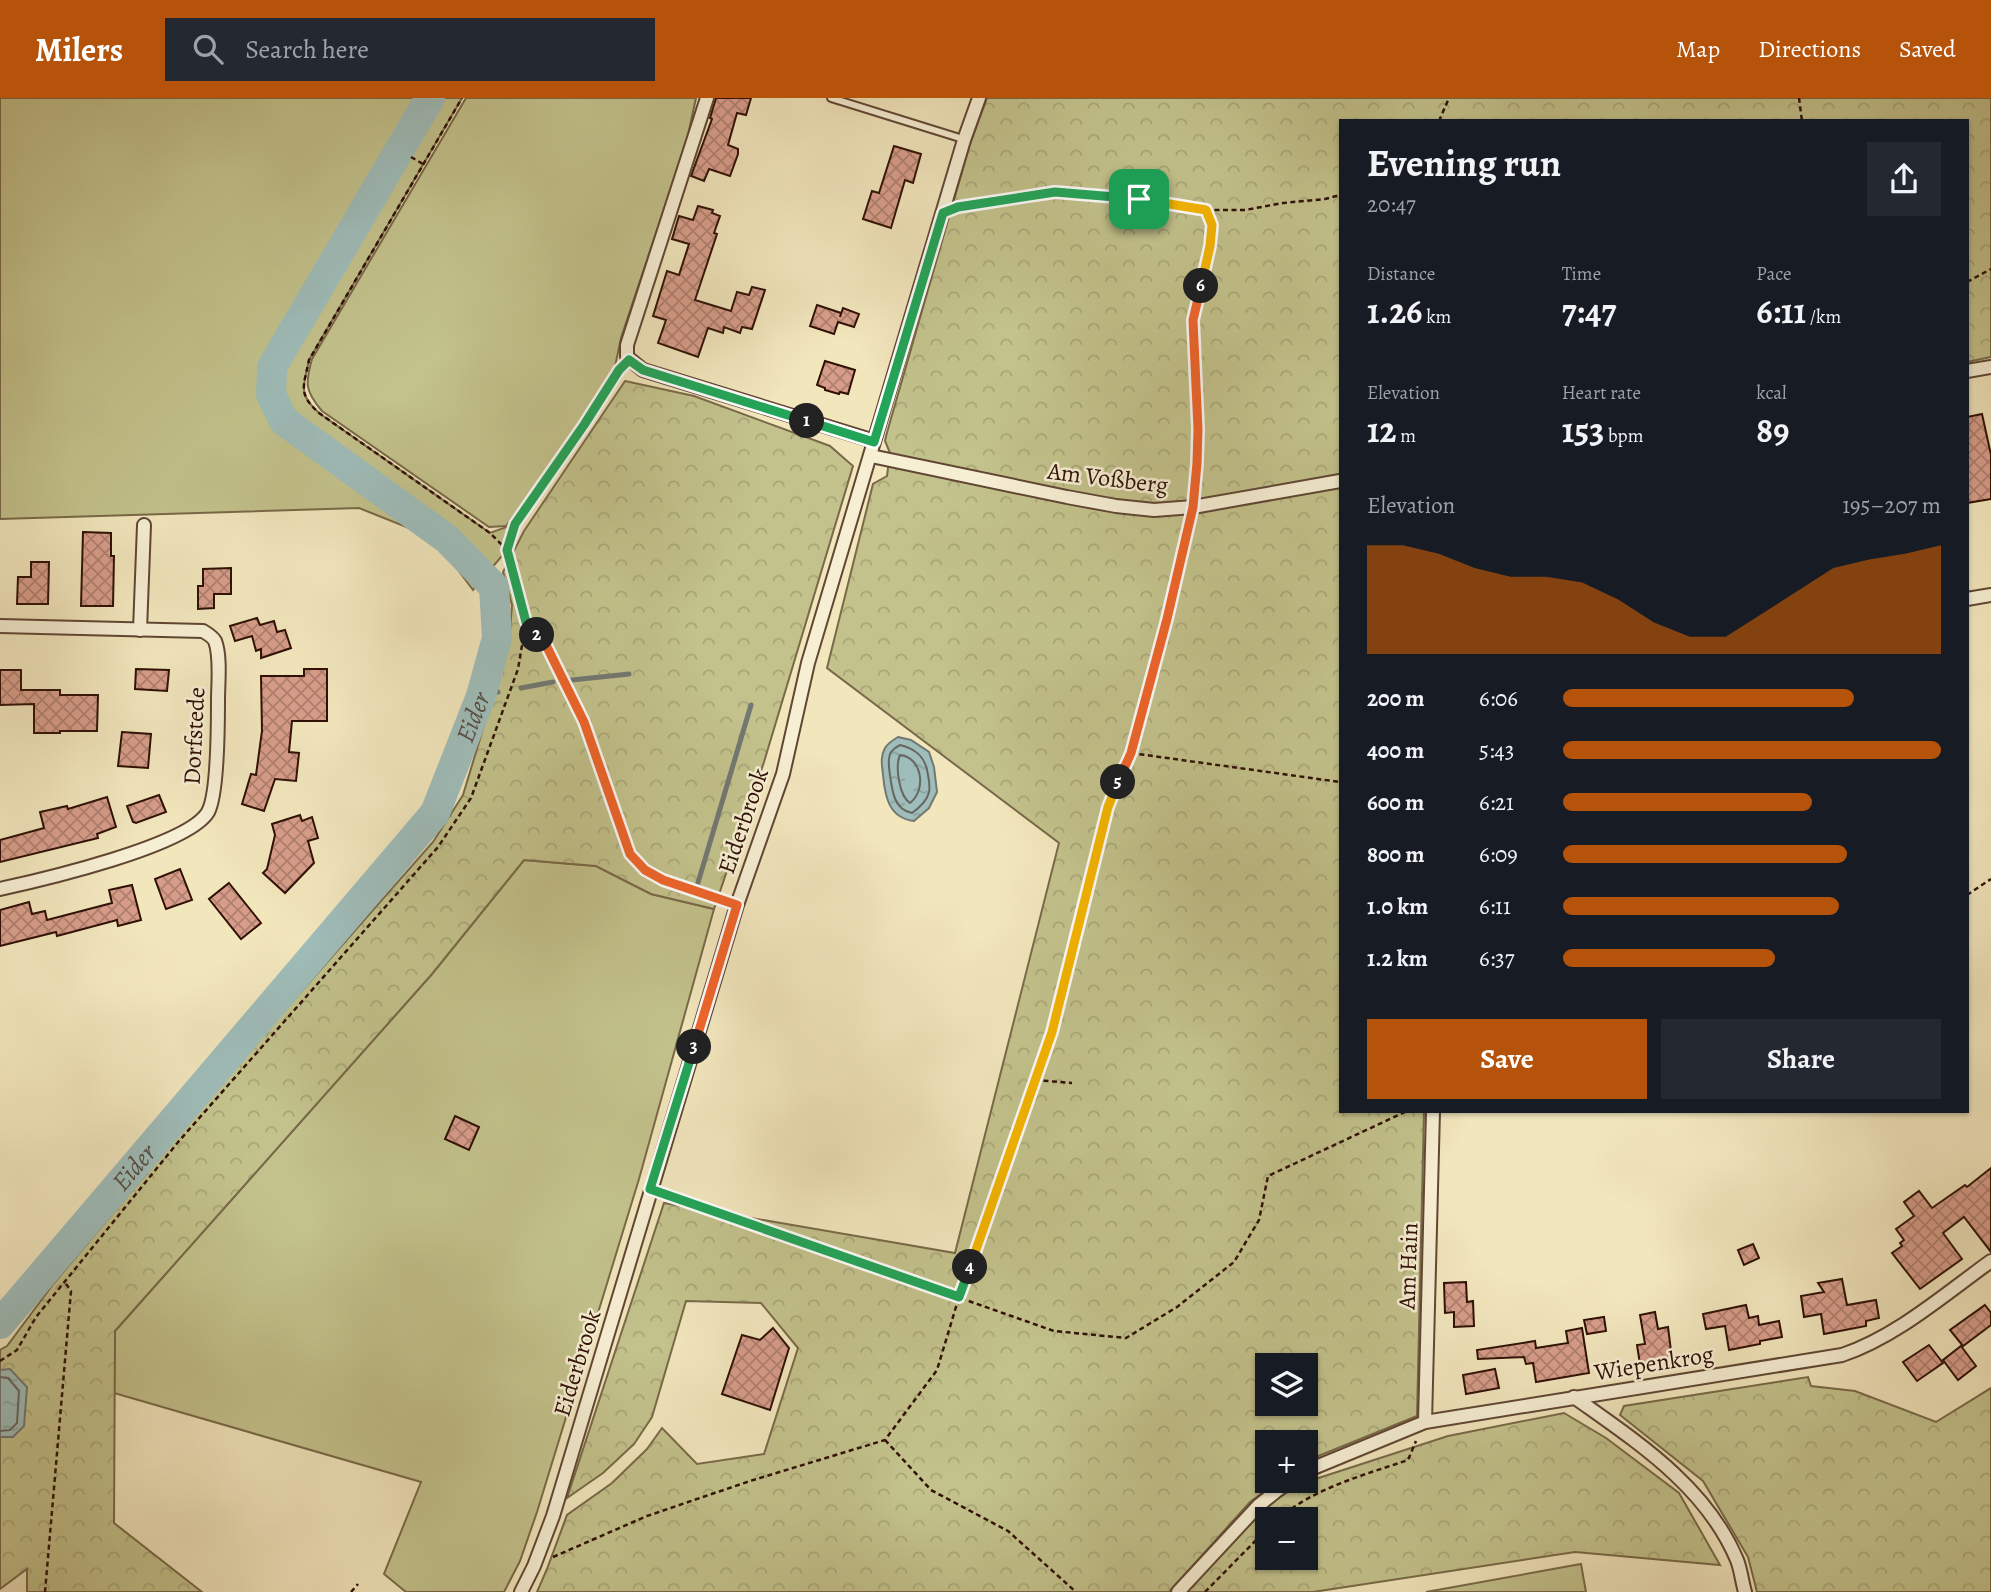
<!DOCTYPE html>
<html lang="en">
<head>
<meta charset="utf-8">
<style>
	:root { --surface:#171b24; --page:#242831; --text:#f1f3f6; --muted:#9ea1a6; --accent:#b45309 }
	body { margin:0; font-family:Alegreya,serif; background:var(--page); color:var(--text); height:100vh; display:flex; flex-direction:column; font-size:26px; white-space:nowrap }
	* { box-sizing:border-box; margin:0 }
	p { font-size:23px; color:var(--muted) }
	.icon { flex:none; width:38px; height:38px; fill:none; stroke:currentColor; stroke-width:2; stroke-linecap:round; stroke-linejoin:round }
	.map { position:relative; flex:1; overflow:hidden }
	.details { position:absolute; left:1339px; top:21px; width:630px; height:994px; display:flex; flex-direction:column; background:var(--surface); border-radius:0px; box-shadow:0 2px 5px #0004 }
	.details>* { flex:none }
	.tools { position:absolute; left:1255px; top:1255px; display:grid; gap:14px }
	.tools a { display:grid; place-items:center; width:63px; height:63px; border-radius:0px; background:var(--surface); box-shadow:0 2px 5px #0004; font-size:35px }
	.pin { position:absolute; display:grid; place-items:center; width:60px; height:60px; color:#fff; margin:-30px; border-radius:14px; box-shadow:0 4px 10px #0006 }
	.km { position:absolute; width:35px; height:35px; margin:-18px; border-radius:50%; background:#222; color:#fff; font-size:19px; line-height:35px; text-align:center }
	.round { display:grid; place-items:center; flex:none; width:74px; height:74px; border-radius:0px; background:var(--page) }
	.overview { display:flex; align-items:center; justify-content:space-between; height:119px; padding:0 28px }
	h1 { font-size:38px; font-weight:700; line-height:52px }
	.stats { display:grid; grid-template-columns:repeat(3,1fr); gap:10px; height:119px; padding:7px 28px }
	.stats div { display:grid; align-content:center }
	.stats b { font-size:35px; font-weight:700 }
	.stats small { font-size:19px; font-weight:400 }
	.stats p { font-size:19px }
	.chart { height:196px; padding:14px 28px }
	.chart p { display:flex; justify-content:space-between }
	.chart svg { width:100%; height:126px; margin-top:7px; fill:var(--accent); opacity:.7 }
	.button { display:flex; gap:14px; margin-top:auto; padding:14px 28px }
	.button a { flex:1; height:80px; border-radius:0px; background:var(--accent); color:#fff; font-size:28px; font-weight:700; line-height:80px; text-align:center }
	.button a+a { background:var(--page); color:var(--text) }
	ul { padding:0 28px; list-style:none; font-size:23px }
	li { display:grid; grid-template-columns:112px 84px 1fr; align-items:center; height:52px }
	li i { height:18px; border-radius:9px; background:var(--accent) }
	header { display:flex; align-items:center; gap:42px; box-sizing:border-box; height:98px; padding:0 35px; background:var(--accent); color:#fff }
	header strong { font-size:33px }
	nav { display:flex; gap:38px; margin-inline-start:auto; font-size:24px }
	.search { width:490px; height:63px; background:var(--page); display:flex; align-items:center; gap:18px; box-sizing:border-box; padding:0 24px; border-radius:0px; color:var(--muted); font-size:26px }
	.map>svg:first-child { display:block }
</style>
</head>
<body>
<header>
<strong>Milers</strong>
<div class="search"><svg class="icon" aria-label="search" viewBox="0 0 24 24"><circle cx="10" cy="10" r="6"/><path d="M15 15l6 6"/></svg>Search here</div>
<nav><a>Map</a><a>Directions</a><a>Saved</a></nav>
</header>
<div class="map">
<svg width="1991" height="1494" viewBox="0 0 1991 1494">
	<defs>
		<pattern id="forest-crowns" width="20" height="18" patternUnits="userSpaceOnUse" patternTransform="scale(1.75)"><rect width="20" height="18" fill="#c3c28c"/><path d="M2 6a3 3 0 1 1 6 0M12 15a3 3 0 1 1 6 0" fill="none" stroke="#a8a677"/></pattern>
		<pattern id="water-ripples" width="26" height="14" patternUnits="userSpaceOnUse" patternTransform="scale(1.75)"><rect width="26" height="14" fill="#9fbdba"/><path d="M2 4q2-2 4 0t4 0M15 11q2-2 4 0t4 0" fill="none" stroke="#89a19e"/></pattern>
		<pattern id="building-cross-hatch" width="8" height="8" patternUnits="userSpaceOnUse" patternTransform="scale(1.75)"><rect width="8" height="8" fill="#d79d8a"/><path d="M0 0l8 8M0 8l8-8" fill="none" stroke="#af7f6f"/></pattern>
	</defs>
	<rect width="100%" height="100%" fill="#f2e6bd"/>
	<filter id="stains"><feTurbulence type="fractalNoise" baseFrequency=".00286" numOctaves="4"/><feColorMatrix values="0 0 0 0 .2 0 0 0 0 .09 0 0 0 0 .02 0 0 0 .5 -.17"/></filter>
	<radialGradient id="worn" r=".72"><stop offset=".6" stop-color="#630" stop-opacity="0"/><stop offset="1" stop-color="#630" stop-opacity=".3"/></radialGradient>
	<g fill="#c3c28c" stroke="#796948" stroke-width="2">
		<path d="M 0,0 L 462,0 L 309,262 C 304,288 297,295 319,315 L 490,435 L 515,426 L 507,452 L 473,492 L 434,440 L 359,410 L 0,421 Z"/>
		<path d="M 466,0 L 696,0 L 687,42 L 621,240 L 613,278 L 582,325 L 506,428 L 489,429 L 322,313 C 305,293 305,286 312,261 Z"/>
		<polygon points="524,762 596,768 651,796 714,811 639,1081 537,1414 520,1463 504,1494 406,1494 384,1476 421,1384 114,1295 115,1233 432,876"/>
		<polygon points="1581,1466 1586,1494 1426,1494"/>
	</g>
	<g fill="url(#forest-crowns)" stroke="#796948" stroke-width="2" fill-rule="evenodd">
		<path d="M 987,0 L 1991,0 L 1991,259 L 1967,264 L 1967,23 L 1340,23 L 1340,1013 L 1424,1013 L 1417,1318 L 1306,1363 L 1306,1344 L 1267,1344 L 1267,1382 L 1279,1383 L 1250,1404 L 1169,1494 L 537,1494 L 547,1471 L 567,1417 L 612,1385 L 647,1351 L 662,1330 L 697,1366 L 764,1356 L 798,1250 L 761,1205 L 686,1203 L 652,1319 L 634,1346 L 603,1375 L 567,1400 L 664,1105 L 955,1155 L 1059,745 L 827,570 L 873,386 L 887,378 L 890,355 L 885,343 L 886,338 L 970,46 ZM 1267,1267 L 1306,1267 L 1306,1306 L 1267,1306 Z"/>
		<polygon points="625,283 694,298 830,348 853,368 764,664 714,811 651,796 596,768 524,762 432,876 115,1233 114,1425 202,1494 27,1494 27,1471 0,1491 0,1252 7,1248 54,1185 256,945 433,744 463,697 509,545 512,507 503,474 524,433"/>
		<polygon points="1808,1279 1811,1288 1855,1293 1936,1324 1991,1290 1991,1494 1757,1494 1748,1459 1703,1383 1620,1317 1624,1308"/>
		<path d="M 1564,1315 L 1606,1340 L 1679,1395 L 1720,1467 L 1575,1454 L 1313,1494 L 1184,1494 L 1259,1413 L 1300,1386 L 1448,1338 ZM 1267,1421 L 1306,1421 L 1306,1460 L 1267,1460 Z"/>
	</g>
	<g fill="url(#water-ripples)" stroke="#727872" stroke-width="2">
		<path d="M 898,639 L 911,642 L 929,654 L 934,669 L 937,694 L 929,710 L 914,723 C 889,720 885,699 883,677 C 882,667 880,659 885,650 C 888,645 893,642 898,639 Z"/>
		<polygon points="10,1271 27,1289 24,1328 13,1339 0,1339 0,1272"/>
	</g>
	<g fill="none" stroke-linecap="round" stroke-linejoin="round">
		<g stroke="#676660" stroke-width="2">
			<path d="M 900,647 C 917,651 926,660 928,677 C 929,682 930,689 929,694 C 927,703 919,710 912,715 C 894,712 892,692 890,677 C 889,670 887,661 891,654 C 894,650 896,649 900,647 Z"/>
			<path d="M 900,657 C 922,659 927,692 910,705 C 899,698 895,668 900,657 Z"/>
			<polyline points="0,1279 8,1280 19,1293 17,1325 10,1332 0,1333"/>
		</g>
		<g stroke="#727872" stroke-width="5">
			<polyline points="572,582 629,576"/>
			<polyline points="521,590 553,584"/>
			<polyline points="481,598 498,594"/>
			<polyline points="697,788 751,607"/>
		</g>
		<path stroke="#9fbdba" stroke-width="30" id="s1" d="M 0,1226 L 435,715 L 481,598 L 497,540 L 494,489 L 447,441 L 284,323 L 271,297 L 272,269 L 430,0"/>
	</g>
	<g fill="url(#building-cross-hatch)" stroke="#2f1005" stroke-width="2">
		<polygon points="716,0 751,0 746,17 737,15 728,47 738,51 738,56 730,78 709,71 704,83 691,78 712,21 710,20"/>
		<polygon points="894,48 921,56 913,85 905,82 891,130 863,121 872,93 879,95"/>
		<polygon points="698,108 713,112 712,115 720,118 714,135 717,136 695,202 731,213 737,194 749,197 752,189 765,192 752,231 742,229 740,235 724,229 723,235 708,230 698,259 658,245 666,222 653,218 667,173 679,177 689,146 672,141 679,118 693,122"/>
		<polygon points="817,207 841,215 840,219 843,210 859,216 854,229 838,224 834,236 810,228"/>
		<polygon points="825,263 855,272 848,296 840,294 839,296 825,292 825,290 817,287"/>
		<polygon points="1982,316 1991,357 1991,401 1967,405 1967,319"/>
		<polygon points="83,434 111,435 111,458 114,458 113,508 81,508"/>
		<polygon points="31,464 49,464 48,506 17,506 18,479 31,479"/>
		<polygon points="231,470 231,496 214,496 214,510 198,511 198,488 203,488 203,471"/>
		<polygon points="257,520 260,527 274,523 277,534 285,532 291,550 261,560 261,551 256,553 252,538 235,543 230,528"/>
		<polygon points="136,571 169,572 167,593 135,591"/>
		<polygon points="304,571 327,571 327,623 292,623 289,654 299,655 296,683 275,681 264,713 242,706 251,676 256,677 262,633 261,578 304,578"/>
		<polygon points="0,572 21,572 21,592 60,592 60,597 98,597 97,633 60,633 60,635 34,635 34,606 0,607"/>
		<polygon points="122,634 151,636 148,670 118,668"/>
		<polygon points="159,697 166,714 136,725 133,724 127,708"/>
		<polygon points="107,699 116,729 97,736 98,740 0,764 0,742 44,730 40,714 67,708 68,711"/>
		<polygon points="300,717 302,723 312,719 318,740 308,743 314,765 285,795 263,775 267,771 275,737 272,726"/>
		<polygon points="180,771 192,802 166,811 155,781"/>
		<polygon points="229,785 261,825 241,841 209,801"/>
		<polygon points="132,787 141,822 118,828 117,822 57,838 56,834 0,848 0,812 29,804 32,816 45,813 47,822 112,805 109,792"/>
		<polygon points="455,1018 479,1029 469,1052 445,1041"/>
		<polygon points="1991,1070 1991,1154 1964,1119 1943,1135 1962,1161 1920,1191 1892,1155 1902,1148 1900,1145 1904,1142 1896,1131 1914,1118 1904,1104 1919,1093 1932,1110 1965,1087 1967,1089"/>
		<polygon points="1753,1146 1759,1160 1744,1167 1738,1152"/>
		<polygon points="1842,1181 1847,1207 1876,1202 1879,1220 1866,1223 1866,1228 1824,1236 1821,1216 1804,1219 1801,1198 1824,1194 1818,1185"/>
		<polygon points="1466,1184 1467,1204 1473,1203 1474,1228 1454,1229 1454,1214 1445,1215 1444,1185"/>
		<polygon points="1746,1207 1749,1220 1758,1218 1759,1227 1779,1223 1782,1239 1760,1243 1760,1246 1729,1252 1725,1228 1706,1231 1703,1216"/>
		<polygon points="1985,1207 1991,1215 1991,1227 1963,1248 1950,1232"/>
		<polygon points="1655,1214 1658,1231 1668,1229 1672,1261 1640,1266 1637,1247 1645,1246 1640,1217"/>
		<polygon points="1604,1219 1606,1233 1587,1236 1584,1222"/>
		<polygon points="773,1230 789,1250 770,1312 722,1296 742,1237 760,1242"/>
		<polygon points="1582,1230 1589,1275 1536,1284 1533,1265 1526,1266 1524,1259 1478,1261 1477,1252 1535,1243 1536,1250 1568,1245 1566,1233"/>
		<polygon points="1929,1247 1943,1265 1917,1283 1903,1264"/>
		<polygon points="1961,1248 1976,1268 1958,1282 1943,1262"/>
		<polygon points="1495,1271 1499,1290 1466,1296 1463,1277"/>
	</g>
	<g fill="none" stroke-linecap="round" stroke-linejoin="round">
		<defs>
			<polyline id="service" points="831,0 963,41"/>
			<g id="minor">
				<polyline points="707,0 627,247 627,259 643,272 874,343"/>
				<polyline points="1967,273 1991,269"/>
				<polyline points="871,358 1067,399 1116,408 1154,412 1193,409 1340,383"/>
				<polyline points="1967,501 1991,497"/>
				<path d="M 0,528 L 203,533 C 208,536 213,539 215,543 C 221,558 218,586 218,602 C 218,625 218,696 208,714 C 188,748 41,782 0,791"/>
				<polyline points="140,532 144,427"/>
				<path d="M 1574,1299 C 1637,1344 1706,1388 1737,1462 C 1741,1472 1742,1484 1745,1494"/>
				<polyline points="1425,1324 1433,1013"/>
				<path d="M 1306,1373 L 1425,1324 L 1842,1257 C 1896,1239 1945,1196 1991,1163"/>
				<polyline points="521,1494 534,1468 553,1418 737,807 783,676 808,565 964,42 979,0"/>
				<polyline points="1178,1494 1258,1408 1290,1382"/>
			</g>
		</defs>
		<use href="#service" stroke="#604633" stroke-width="10"/>
		<use href="#minor" stroke="#604633" stroke-width="16"/>
		<g stroke="#2f1005" stroke-width="2.5" stroke-dasharray="5 3.5" stroke-linecap="butt">
			<polyline points="1799,0 1802,23"/>
			<polyline points="1439,23 1449,0"/>
			<polyline points="411,59 423,66"/>
			<polyline points="959,109 1055,95 1139,101 1206,112 1212,127 1210,148 1193,222 1198,331 1194,395"/>
			<polyline points="1206,112 1245,112 1283,105 1325,101 1340,97"/>
			<polyline points="1967,184 1991,171"/>
			<polyline points="507,452 515,426 584,327 620,272"/>
			<polyline points="526,524 547,549 584,624 630,756 645,772 663,782 725,803"/>
			<polyline points="1131,655 1340,684"/>
			<polyline points="1967,797 1991,781"/>
			<polyline points="1035,982 1072,985"/>
			<polyline points="664,1096 1054,1233 1126,1240 1177,1209 1234,1164 1259,1122 1268,1078 1407,1013"/>
			<path d="M 0,1263 L 17,1252 L 36,1219 L 179,1043 L 438,749 L 471,700 L 518,571 L 526,524 L 507,452 L 490,435 L 319,315 C 297,295 304,288 309,262 L 462,0"/>
			<polyline points="885,1342 931,1392 1008,1433 1076,1494"/>
			<path d="M 1278,1421 C 1314,1390 1364,1377 1408,1362 L 1416,1343"/>
			<polyline points="553,1459 647,1418 750,1383 885,1342 937,1272 959,1199 1052,934 1108,709 1131,655 1167,521 1190,422"/>
			<polyline points="45,1494 71,1193 64,1183"/>
			<polyline points="351,1494 358,1486"/>
			<polyline points="1205,1494 1267,1431"/>
		</g>
		<use href="#service" stroke="#f7efd4" stroke-width="6"/>
		<use href="#minor" stroke="#f7efd4" stroke-width="12"/>
	</g>
	<g fill="none" stroke-linecap="round" stroke-linejoin="round">
		<defs>
			<polyline id="split-1" points="807,323 874,344 943,115 958,109 1055,94 1139,101"/>
			<polyline id="split-2" points="537,537 526,524 507,452 515,426 584,327 619,272 629,262 643,272 807,323"/>
			<polyline id="split-3" points="537,537 547,549 584,624 630,756 645,772 663,782 737,807 694,949"/>
			<polyline id="split-4" points="694,949 650,1091 959,1199 970,1169"/>
			<polyline id="split-5" points="970,1169 1052,934 1108,709 1118,684"/>
			<polyline id="split-6" points="1118,684 1131,655 1167,521 1193,409 1197,365 1198,331 1193,222 1201,188"/>
			<polyline id="split-7" points="1139,101 1206,112 1212,127 1210,148 1201,188"/>
		</defs>
		<use href="#split-1" stroke="#fff" stroke-width="14"/>
		<use href="#split-2" stroke="#fff" stroke-width="14"/>
		<use href="#split-3" stroke="#fff" stroke-width="14"/>
		<use href="#split-4" stroke="#fff" stroke-width="14"/>
		<use href="#split-5" stroke="#fff" stroke-width="14"/>
		<use href="#split-6" stroke="#fff" stroke-width="14"/>
		<use href="#split-7" stroke="#fff" stroke-width="14"/>
		<use href="#split-1" stroke="#22a559" stroke-width="9"/>
		<use href="#split-2" stroke="#22a559" stroke-width="9"/>
		<use href="#split-3" stroke="#f0652b" stroke-width="9"/>
		<use href="#split-4" stroke="#22a559" stroke-width="9"/>
		<use href="#split-5" stroke="#f5b400" stroke-width="9"/>
		<use href="#split-6" stroke="#f0652b" stroke-width="9"/>
		<use href="#split-7" stroke="#f5b400" stroke-width="9"/>
	</g>
	<g text-anchor="middle" stroke-width="5" stroke-linejoin="round" paint-order="stroke">
		<g font-size="24" fill="#2f1005" stroke="#f7efd4">
			<text transform="translate(1108 380) rotate(7)" y="8">Am Voßberg</text>
			<text transform="translate(194 638) rotate(-87)" y="8">Dorfstede</text>
			<text transform="translate(743 723) rotate(-71)" y="8">Eiderbrook</text>
			<text transform="translate(1408 1168) rotate(-88)" y="8">Am Hain</text>
			<text transform="translate(577 1265) rotate(-73)" y="8">Eiderbrook</text>
			<text transform="translate(1654 1265) rotate(-9)" y="8">Wiepenkrog</text>
		</g>
		<g font-size="26" font-style="italic" fill="#564d44" stroke="#f7efd4">
			<text dy="9" stroke="none"><textPath href="#s1" startOffset="774">Eider</textPath></text>
			<text dy="9" stroke="none"><textPath href="#s1" startOffset="206">Eider</textPath></text>
		</g>
	</g>
	<rect width="100%" height="100%" filter="url(#stains)"/>
	<rect width="100%" height="100%" fill="url(#worn)"/>
</svg>
<div class="tools">
<a><svg class="icon" aria-label="layers" viewBox="0 0 24 24"><path d="M12 4l9 5-9 5-9-5zM3 14l9 5 9-5"/></svg></a>
<a>+</a>
<a>−</a>
</div>
<div class="pin" style="left:1139px;top:101px;background:#1e9e55"><svg class="icon" aria-label="arrive" viewBox="0 0 24 24"><path d="M6 21V4h12l-3 4 3 4H6"/></svg></div>
<b class="km" style="left:807px;top:323px">1</b>
<b class="km" style="left:537px;top:537px">2</b>
<b class="km" style="left:694px;top:949px">3</b>
<b class="km" style="left:970px;top:1169px">4</b>
<b class="km" style="left:1118px;top:684px">5</b>
<b class="km" style="left:1201px;top:188px">6</b>
<section class="details">
<div class="overview"><div><h1>Evening run</h1><p>20:47</p></div><a class="round"><svg class="icon" aria-label="share" viewBox="0 0 24 24"><path d="M12 15V3M7 8l5-5 5 5M5 13v7h14v-7"/></svg></a></div>
<div class="stats">
<div><p>Distance</p><b>1.26<small> km</small></b></div>
<div><p>Time</p><b>7:47</b></div>
<div><p>Pace</p><b>6:11<small> /km</small></b></div>
</div>
<div class="stats">
<div><p>Elevation</p><b>12<small> m</small></b></div>
<div><p>Heart rate</p><b>153<small> bpm</small></b></div>
<div><p>kcal</p><b>89</b></div>
</div>
<div class="chart"><p><span>Elevation</span>195–207 m</p>
<svg viewBox="0 0 160 44" preserveAspectRatio="none"><path d="M0 44V6L10 6L20 9L30 14L40 17L50 17L60 19L70 25L80 33L90 38L100 38L110 30L120 22L130 14L140 11L150 9L160 6V44z"/></svg>
</div>
<ul>
<li><b>200 m</b>6:06<i style="width:77%"></i></li>
<li><b>400 m</b>5:43<i style="width:100%"></i></li>
<li><b>600 m</b>6:21<i style="width:66%"></i></li>
<li><b>800 m</b>6:09<i style="width:75%"></i></li>
<li><b>1.0 km</b>6:11<i style="width:73%"></i></li>
<li><b>1.2 km</b>6:37<i style="width:56%"></i></li>
</ul>
<div class="button"><a>Save</a><a>Share</a></div>
</section>
</div>
</body>
</html>
